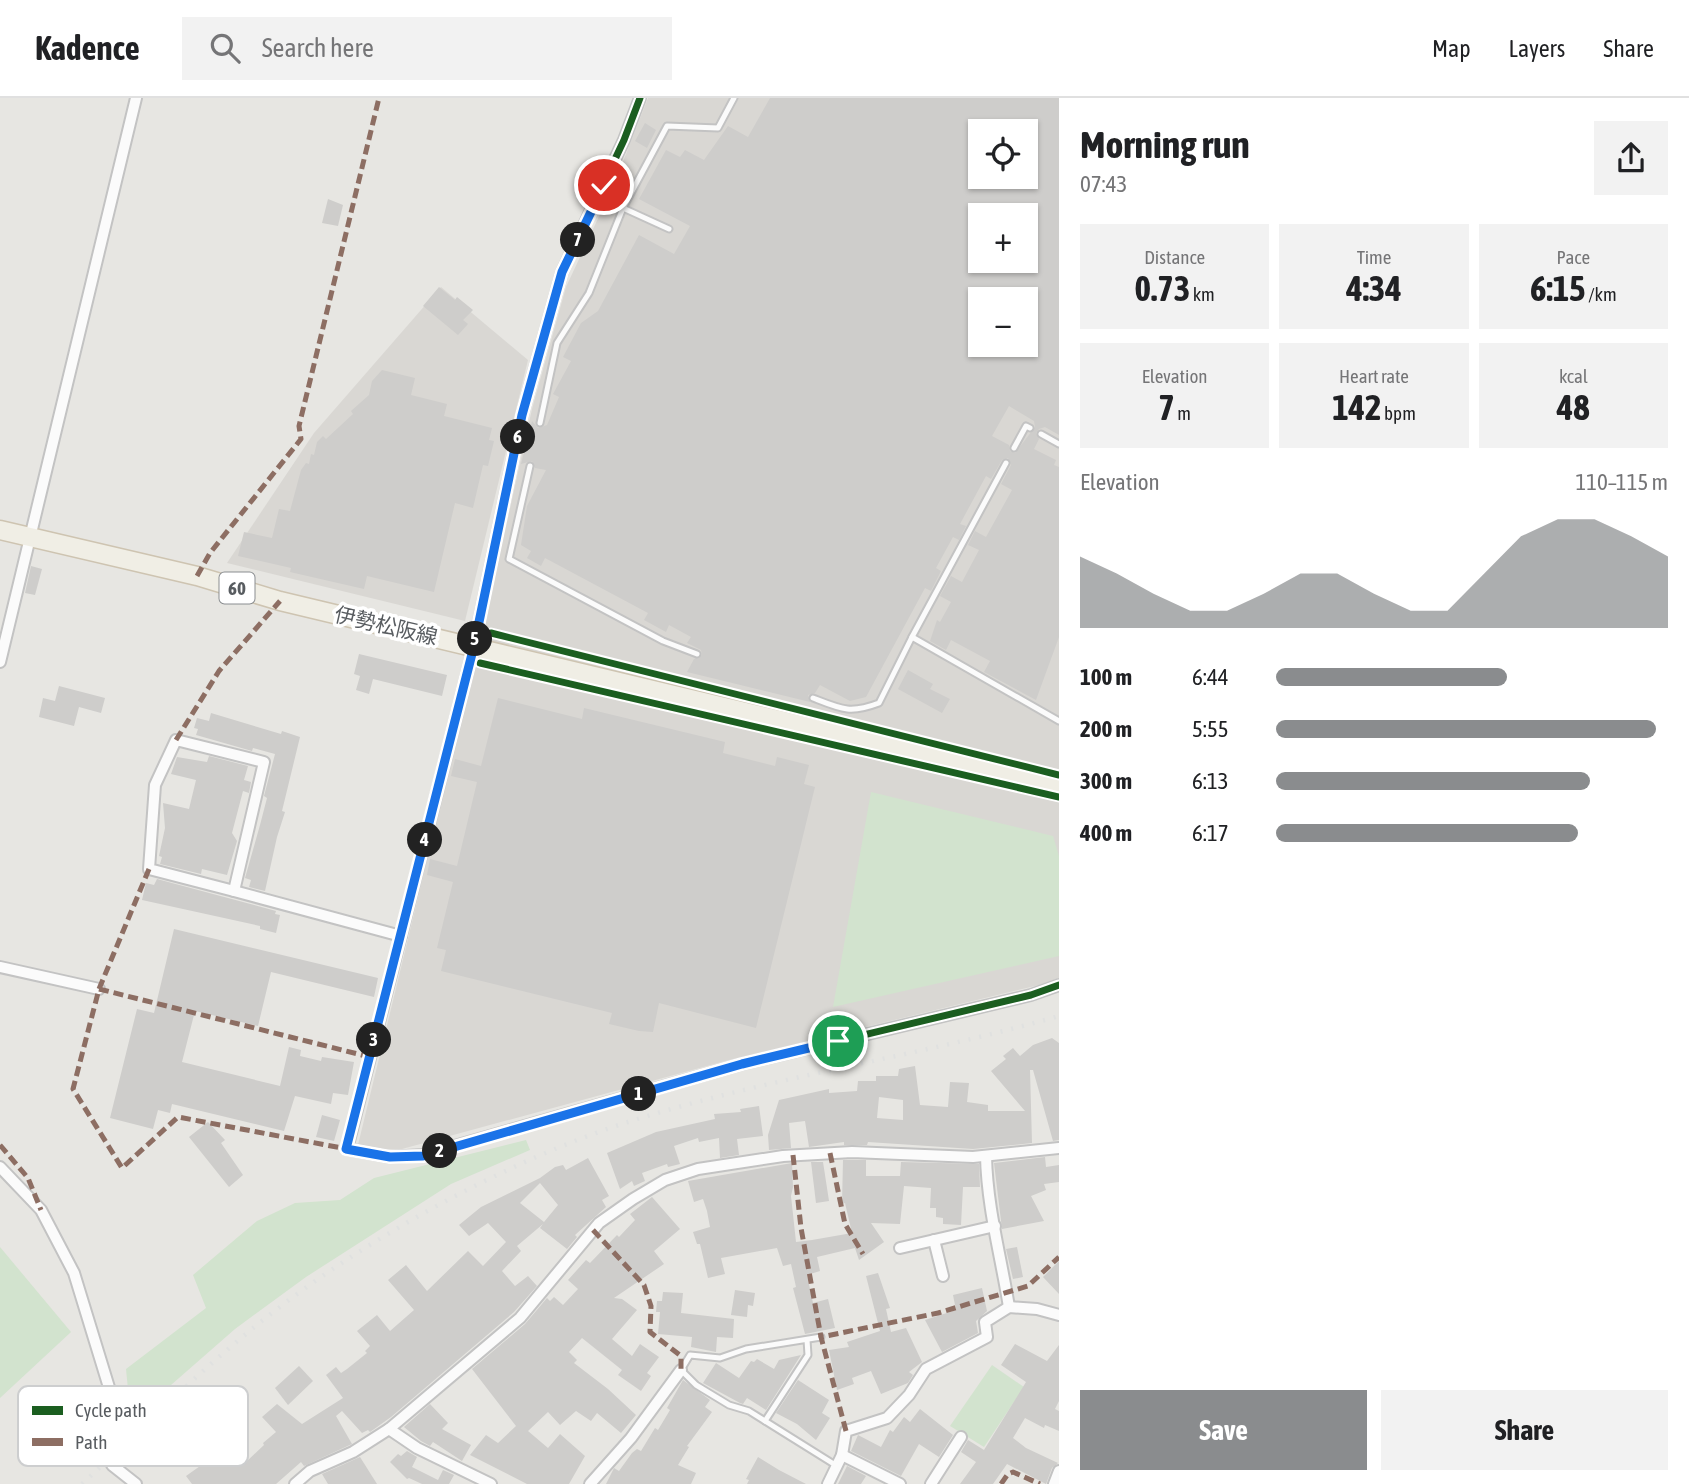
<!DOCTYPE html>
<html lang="en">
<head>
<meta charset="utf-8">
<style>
	:root { --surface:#fff; --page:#f2f2f2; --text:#202124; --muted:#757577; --line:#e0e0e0; --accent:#8a8c8e }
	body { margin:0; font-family:"Asap Condensed","Noto Sans JP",sans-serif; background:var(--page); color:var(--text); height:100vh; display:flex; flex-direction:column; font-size:26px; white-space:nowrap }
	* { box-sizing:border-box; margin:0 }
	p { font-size:23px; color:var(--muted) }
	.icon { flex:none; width:38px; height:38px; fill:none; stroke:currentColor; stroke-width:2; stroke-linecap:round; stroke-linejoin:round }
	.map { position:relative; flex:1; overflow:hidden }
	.panel { display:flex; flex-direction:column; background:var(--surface); width:630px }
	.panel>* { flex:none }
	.tools { position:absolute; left:968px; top:21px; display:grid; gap:14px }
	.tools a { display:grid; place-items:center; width:70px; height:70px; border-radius:0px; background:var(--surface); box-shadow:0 2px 5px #0004; font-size:35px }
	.pin { position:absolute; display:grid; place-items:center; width:60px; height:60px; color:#fff; margin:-30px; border:4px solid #fff; border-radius:50%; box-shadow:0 2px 7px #0007 }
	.km { position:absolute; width:35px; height:35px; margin:-18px; border-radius:50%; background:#222; color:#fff; font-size:19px; line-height:35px; text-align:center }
	.round { display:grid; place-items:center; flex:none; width:74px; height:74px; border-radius:0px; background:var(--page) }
	.overview { display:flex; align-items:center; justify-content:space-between; height:119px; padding:0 21px }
	h1 { font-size:38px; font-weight:700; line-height:52px }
	.figures { display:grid; grid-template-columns:repeat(3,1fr); gap:10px; height:119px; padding:7px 21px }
	.figures div { display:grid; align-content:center; border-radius:0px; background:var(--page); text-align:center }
	.figures b { font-size:35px; font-weight:700 }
	.figures small { font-size:19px; font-weight:400 }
	.figures p { font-size:19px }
	.chart { height:196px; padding:14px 21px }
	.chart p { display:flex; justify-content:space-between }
	.chart svg { width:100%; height:126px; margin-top:7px; fill:var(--accent); opacity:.7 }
	.cta { display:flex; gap:14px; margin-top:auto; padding:14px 21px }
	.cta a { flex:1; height:80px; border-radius:0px; background:var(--accent); color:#fff; font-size:28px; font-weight:700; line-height:80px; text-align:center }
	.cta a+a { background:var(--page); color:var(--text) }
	ul { padding:0 21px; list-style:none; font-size:23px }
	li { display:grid; grid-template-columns:112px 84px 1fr; align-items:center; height:52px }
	li i { height:18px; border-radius:9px; background:var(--accent) }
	header { display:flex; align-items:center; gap:42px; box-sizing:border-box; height:98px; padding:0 35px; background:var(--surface); border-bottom:2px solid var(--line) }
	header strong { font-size:33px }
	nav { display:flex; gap:38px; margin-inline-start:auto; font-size:24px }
	.search { width:490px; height:63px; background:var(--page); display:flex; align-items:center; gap:18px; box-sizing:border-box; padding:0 24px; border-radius:0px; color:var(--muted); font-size:26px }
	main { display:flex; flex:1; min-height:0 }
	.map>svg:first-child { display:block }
</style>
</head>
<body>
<header>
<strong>Kadence</strong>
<div class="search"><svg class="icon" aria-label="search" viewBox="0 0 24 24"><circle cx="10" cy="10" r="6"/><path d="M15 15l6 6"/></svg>Search here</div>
<nav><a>Map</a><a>Layers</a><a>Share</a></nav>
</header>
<main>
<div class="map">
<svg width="1059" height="1386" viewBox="0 0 1059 1386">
	<rect width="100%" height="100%" fill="#e7e6e2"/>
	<g fill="#d9d7d3" fill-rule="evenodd">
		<path d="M 648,0 L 1059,0 L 1059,880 L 1039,887 L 729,962 L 402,1051 L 357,1051 L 486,519 L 532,311 L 566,189 L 615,84 ZM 980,33 L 1026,33 L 1026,79 L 980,79 ZM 980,117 L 1026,117 L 1026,163 L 980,163 ZM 980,201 L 1026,201 L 1026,247 L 980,247 Z"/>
		<polygon points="441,189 528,262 465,523 227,465 314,335"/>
	</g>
	<g fill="#d2e3ce">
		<polygon points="871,694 1053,738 1059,758 1059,858 833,909"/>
		<polygon points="526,1042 530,1052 451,1086 306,1179 235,1231 131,1322 126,1271 206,1210 193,1177 257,1123 295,1105 340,1102 374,1080"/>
		<polygon points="0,1149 71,1234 0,1300"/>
		<polygon points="992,1267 1024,1289 984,1349 950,1328"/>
	</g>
	<g fill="#cecdcb" fill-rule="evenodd">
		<path d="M 770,0 L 1059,0 L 1059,337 L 1045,329 L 1039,331 L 1036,335 L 1039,341 L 1034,351 L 1056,362 L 1054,367 L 1059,369 L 1059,539 L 1036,602 L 984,574 L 990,563 L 951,542 L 946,552 L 930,543 L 937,522 L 940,524 L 951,504 L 940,498 L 951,478 L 962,484 L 979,452 L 968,447 L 975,433 L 986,439 L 1012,392 L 1001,386 L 1011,367 L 1008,360 L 1002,362 L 991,381 L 986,378 L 960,426 L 966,428 L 959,442 L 953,439 L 936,470 L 941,473 L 931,493 L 925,490 L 866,599 L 850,603 L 820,587 L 815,595 L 808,597 L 810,604 L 687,574 L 694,561 L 702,557 L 701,552 L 687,545 L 691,539 L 669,527 L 666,534 L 644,522 L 648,515 L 545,460 L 541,468 L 527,460 L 531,453 L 521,447 L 527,408 L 546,372 L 535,370 L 532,363 L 521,366 L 532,323 L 538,330 L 547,327 L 559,299 L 553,296 L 571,263 L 563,259 L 581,225 L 598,213 L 639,137 L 674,156 L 690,128 L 639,101 L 666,52 L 680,59 L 685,52 L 704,62 L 728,28 L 748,39 ZM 980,33 L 1026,33 L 1026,79 L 980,79 ZM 980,117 L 1026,117 L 1026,163 L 980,163 ZM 980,201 L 1026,201 L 1026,247 L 980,247 ZM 1009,308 L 1034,323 L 1035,329 L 1015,355 L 1010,353 L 1009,347 L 992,338 Z"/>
		<polygon points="645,25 656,32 647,50 635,43"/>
		<polygon points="328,101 343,107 338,128 322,125"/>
		<polygon points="439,189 455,202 457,199 473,212 463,222 468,226 458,237 423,208"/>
		<polygon points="382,272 415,280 411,297 447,306 444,318 492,330 489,342 494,343 488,368 483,367 473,410 455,405 434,494 367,478 364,491 290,474 291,470 238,458 244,434 272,440 279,411 290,413 301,372 306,365 309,366 311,356 314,357 317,344 323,338 326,341 353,316 351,313 369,297 372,283"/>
		<polygon points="31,468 42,471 35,497 25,495"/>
		<polygon points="359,556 447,577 442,598 373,581 369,596 356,592 360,578 354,576"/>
		<polygon points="908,572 933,586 930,591 950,601 942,615 898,591"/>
		<polygon points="59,588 105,600 101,615 79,609 74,628 39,619 43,600 55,603"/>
		<polygon points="498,600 582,621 584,610 725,644 723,655 775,668 777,659 809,667 804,686 815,689 813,697 756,930 659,905 653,934 639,933 609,926 612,915 441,873 446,852 437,850 453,784 427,777 430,761 457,768 477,684 451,678 455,661 481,668"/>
		<polygon points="211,615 281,636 282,633 300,639 282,713 285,714 277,739 265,793 249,789 251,782 245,780 260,727 267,700 264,698 275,656 253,650 252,653 196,637 198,631 194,630 197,620 209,623"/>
		<polygon points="209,658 248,668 244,682 251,684 249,695 243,693 232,735 237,743 227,777 202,771 201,776 160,766 162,759 159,758 165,730 163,705 189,711 196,682 171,676 177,659 207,664"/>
		<polygon points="157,781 276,813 275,816 280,817 276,835 260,831 260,828 142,802 146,785 154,787"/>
		<polygon points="174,831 378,880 374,899 271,874 258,928 195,913 182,964 280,988 289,949 301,952 300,958 321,963 322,959 354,964 348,997 333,995 331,1006 295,998 284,1033 172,1006 170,1015 158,1012 153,1031 110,1020 137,911 154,915"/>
		<path d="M 1052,940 L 1059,945 L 1059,1042 L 1053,1043 L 1033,972 L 1030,972 L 1032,1045 L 973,1051 L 868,1044 L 867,1047 L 844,1047 L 844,1044 L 809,1049 L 805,1023 L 789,1025 L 791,1050 L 769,1052 L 768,1037 L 779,1002 L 829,991 L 829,995 L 857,993 L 858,983 L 876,983 L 876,978 L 898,978 L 899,971 L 915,968 L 920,1007 L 948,1009 L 950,984 L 969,985 L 967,1004 L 988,1007 L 988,1013 L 1025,1013 L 991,973 L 1006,961 L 1003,958 L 1013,950 L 1020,958 L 1033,947 ZM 879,999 L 903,1002 L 903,1022 L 877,1020 Z"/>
		<polygon points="759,1008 763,1038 737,1041 739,1057 720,1060 719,1040 699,1044 698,1040 674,1048 680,1066 668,1069 667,1066 642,1075 645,1083 634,1088 632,1083 620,1091 607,1055 656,1034 715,1021 714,1016 741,1014 740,1011"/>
		<polygon points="322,1017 340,1022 334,1043 316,1039"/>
		<polygon points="208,1024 225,1042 221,1045 243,1077 229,1089 189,1039"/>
		<polygon points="1045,1059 1046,1069 1059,1067 1059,1084 1044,1086 1046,1092 1031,1098 1044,1123 1002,1131 994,1065"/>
		<path d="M 588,1060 L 609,1098 L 602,1102 L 606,1109 L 575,1137 L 577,1139 L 567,1151 L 540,1130 L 543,1126 L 517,1148 L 521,1153 L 502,1173 L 515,1188 L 528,1178 L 537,1188 L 514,1214 L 391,1319 L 370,1334 L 368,1332 L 362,1335 L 342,1313 L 336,1318 L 352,1346 L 304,1368 L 301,1364 L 276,1386 L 192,1386 L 186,1378 L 210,1361 L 203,1354 L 217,1341 L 231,1357 L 233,1355 L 245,1365 L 264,1347 L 263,1345 L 276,1334 L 262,1319 L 277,1306 L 302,1326 L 343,1300 L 326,1277 L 336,1269 L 341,1275 L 347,1271 L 367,1255 L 365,1253 L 370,1248 L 357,1233 L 377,1217 L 390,1233 L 414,1212 L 388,1182 L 406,1167 L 427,1193 L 468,1153 L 483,1168 L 506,1144 L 488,1125 L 469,1138 L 459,1127 L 481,1109 L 540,1080 L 555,1069 L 563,1067 L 566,1072 ZM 540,1085 L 558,1107 L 544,1124 L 520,1105 Z"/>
		<polygon points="843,1062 866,1062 866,1078 900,1078 901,1064 979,1066 980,1089 963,1089 961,1127 943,1126 943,1120 936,1119 936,1110 930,1110 931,1090 904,1088 900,1126 871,1125 884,1144 859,1162 855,1150 817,1159 820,1173 807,1177 813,1205 828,1201 835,1230 805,1236 793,1190 796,1189 791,1166 783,1168 777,1150 721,1160 725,1176 708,1180 700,1146 697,1146 693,1134 710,1129 707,1113 703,1101 694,1104 688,1083 792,1065 793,1089 791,1098 796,1144 812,1142 852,1135 845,1105 842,1106"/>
		<polygon points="811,1064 823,1064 829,1103 816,1105"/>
		<polygon points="652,1099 680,1131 654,1153 664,1166 614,1200 622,1201 637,1212 612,1241 632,1258 640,1246 659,1259 647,1275 651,1278 641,1293 618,1277 622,1272 582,1240 569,1254 577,1262 574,1265 608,1291 636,1317 621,1335 597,1315 591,1323 576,1313 560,1327 548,1314 528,1333 548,1350 560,1336 585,1358 569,1386 527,1386 470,1357 486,1337 498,1345 516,1328 472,1271 525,1226 547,1200 550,1203 554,1199 563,1207 578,1191 568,1182 586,1162 590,1165 617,1137 619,1139 635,1122 630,1116"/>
		<polygon points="1017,1149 1023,1179 1013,1181 1006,1151"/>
		<polygon points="1059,1163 1059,1196 1043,1179"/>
		<polygon points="878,1175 890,1210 886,1211 891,1234 906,1230 922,1264 909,1274 913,1277 908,1285 881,1296 871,1273 852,1280 854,1286 837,1292 829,1252 849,1249 847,1244 880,1233 866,1178"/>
		<polygon points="982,1190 987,1213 976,1223 978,1235 942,1254 925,1222 956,1212 953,1197"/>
		<polygon points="735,1192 755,1195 753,1208 748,1207 747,1219 731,1217"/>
		<polygon points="663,1194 683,1195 681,1215 734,1221 733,1240 717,1239 716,1254 691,1249 692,1239 658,1236 660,1214 656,1214 657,1203 662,1203"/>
		<polygon points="1015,1246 1047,1263 1059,1247 1059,1303 1055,1311 1059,1313 1059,1333 1045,1327 1044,1330 1025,1320 1013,1340 1026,1350 1058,1365 1052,1370 1046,1386 1007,1366 993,1386 960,1386 976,1364 961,1354 968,1342 984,1352 1026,1284 1001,1267"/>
		<polygon points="801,1257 766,1312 747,1300 743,1306 740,1305 703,1285 716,1265 739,1280 751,1263 754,1264 757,1261 774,1271 779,1262"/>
		<polygon points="299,1268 313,1283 288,1307 275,1290"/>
		<polygon points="683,1282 710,1302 705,1309 712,1314 687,1348 689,1349 678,1367 696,1375 691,1386 606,1386 614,1370 619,1373 632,1355 637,1351 641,1353 655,1330 658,1332 670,1312 667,1310"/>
		<polygon points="798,1282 829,1302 822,1315 830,1320 816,1342 797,1326 776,1315"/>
		<polygon points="430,1306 448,1325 442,1331 471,1347 462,1363 433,1344 430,1348 421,1343 404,1329"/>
		<polygon points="920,1311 953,1337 939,1359 919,1346 901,1378 851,1353 858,1337 881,1349 890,1332 893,1334 904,1319 910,1324"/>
		<polygon points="407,1353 417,1359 412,1369 438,1382 443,1372 454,1377 449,1386 422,1386 409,1380 407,1381 390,1364 398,1356 401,1358"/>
		<polygon points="360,1359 377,1386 328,1386 322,1376"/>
		<polygon points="758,1359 779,1372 806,1386 747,1386 749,1382 746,1381"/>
		<polygon points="847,1368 866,1378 861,1386 838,1386"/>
	</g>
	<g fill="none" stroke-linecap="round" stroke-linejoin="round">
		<defs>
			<g id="lane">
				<polyline points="623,110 667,28 718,30 734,0"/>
				<polyline points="540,325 557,245 589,195 623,110 669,131"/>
				<polyline points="1041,336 1059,346"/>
				<polyline points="1014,350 1026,328 1030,330"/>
				<polyline points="530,368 509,461 663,543 697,556"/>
				<polyline points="912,539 1006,365"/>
				<path d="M 813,600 C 841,611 850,616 879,605 L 912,539 L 1059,623"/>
				<polyline points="821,1239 746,1251 720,1260 690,1257 681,1272 696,1287 729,1307 749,1313 837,1368"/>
				<polyline points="765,1323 808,1257 807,1242"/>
			</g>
			<g id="street">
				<polyline points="640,0 624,42 562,174 522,317 474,548 347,1051 390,1059 423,1057 742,966 1031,897 1059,887"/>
				<polyline points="0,564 136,0"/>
				<polygon points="176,642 264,664 234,793 149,771 155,687"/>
				<polyline points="234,793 401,838"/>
				<polyline points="0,869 99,891"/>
				<path d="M 986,1058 C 987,1109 1001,1159 1009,1209"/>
				<polyline points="0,1069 41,1112 74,1175 115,1309 106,1358"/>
				<polyline points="934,1142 943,1178"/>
				<polyline points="900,1150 995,1128"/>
				<polyline points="389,1331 417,1350 491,1386"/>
				<polyline points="842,1357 900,1386"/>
				<polyline points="112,1367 136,1386"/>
				<polyline points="295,1386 310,1373 353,1354 389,1331 520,1220 599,1125 633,1101 665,1082 698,1071 783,1058 852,1054 973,1059 1059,1050"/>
				<polyline points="590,1386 631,1340 681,1272"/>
				<polyline points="828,1386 842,1357 846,1333 887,1320 909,1297 926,1271 987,1239 985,1224 1009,1209 1037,1211 1059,1217"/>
				<polyline points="931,1386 961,1339"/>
				<polyline points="1054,1386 1059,1373"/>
			</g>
			<polyline id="primary" points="0,432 197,478 280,503 1059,689"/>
		</defs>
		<use href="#lane" stroke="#c3c3c3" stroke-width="9"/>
		<use href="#street" stroke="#c3c3c3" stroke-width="14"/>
		<use href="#primary" stroke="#cec4b1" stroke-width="21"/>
		<use href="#lane" stroke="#fbfbfb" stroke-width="5"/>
		<use href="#street" stroke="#fbfbfb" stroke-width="10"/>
		<use href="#primary" stroke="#f0eee5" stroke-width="18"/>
		<path stroke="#e0e1e0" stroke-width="4.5" stroke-dasharray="2 9" stroke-linecap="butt" d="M 82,1386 C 136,1336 189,1283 246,1236 C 348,1150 500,1065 628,1024 C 769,979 917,959 1059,918"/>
		<g stroke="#8d6e63" stroke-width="5" stroke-dasharray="10 5" stroke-linecap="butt">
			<polyline points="197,478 210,455 301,341 299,328 379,0"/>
			<polyline points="176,642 219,573 280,503"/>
			<polyline points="149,771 99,891 73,991 122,1070 178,1019 347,1051"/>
			<polyline points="99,891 370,959"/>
			<polyline points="0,1047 28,1080 41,1112"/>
			<polyline points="830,1055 845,1126 863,1156"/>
			<polyline points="793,1057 801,1130 821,1239"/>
			<polyline points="593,1132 644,1187 651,1208 650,1234 681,1258 681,1272"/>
			<polyline points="846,1333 821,1239 938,1215 1028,1188 1059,1159"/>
			<polyline points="1001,1386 1008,1376 1013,1374 1040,1386"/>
		</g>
		<defs>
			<g id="cycleway">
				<polyline points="640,0 624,42 562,174 522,317 474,548 347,1051 390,1059 423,1057 742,966 1031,897 1059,887"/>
				<polyline points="491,535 1059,677"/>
				<polyline points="480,565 1059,699"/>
			</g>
		</defs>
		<use href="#cycleway" stroke="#fff" stroke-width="11"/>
		<use href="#cycleway" stroke="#1b5e20" stroke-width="7"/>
	</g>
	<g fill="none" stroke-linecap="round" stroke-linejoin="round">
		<defs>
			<polyline id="route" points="604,87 562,174 522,317 474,548 346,1051 390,1059 423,1058 742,966 838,943"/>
		</defs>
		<use href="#route" stroke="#fff" stroke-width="14"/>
		<use href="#route" stroke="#1a73e8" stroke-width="9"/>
	</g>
	<g text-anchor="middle" stroke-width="7" stroke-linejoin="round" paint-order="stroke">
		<rect fill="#fff" stroke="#8a8d90" stroke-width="2" x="219.5" y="474.5" width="35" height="31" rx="5"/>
		<g font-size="19" font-weight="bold" fill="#585c60">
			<text x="237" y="497">60</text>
		</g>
		<g font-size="21" fill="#585c60" stroke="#fff">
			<text transform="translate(386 528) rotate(13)" y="7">伊勢松阪線</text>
		</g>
	</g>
	<rect x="18" y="1288" width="230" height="80" rx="10" fill="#fff" stroke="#cdcecf" stroke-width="2"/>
	<rect x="32" y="1308" width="31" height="9" fill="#1b5e20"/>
	<rect x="32" y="1340" width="31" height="8" fill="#8d6e63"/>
	<g font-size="19" fill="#585c60">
		<text x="75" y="1319">Cycle path</text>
		<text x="75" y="1351">Path</text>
	</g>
</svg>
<div class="tools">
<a><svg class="icon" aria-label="locate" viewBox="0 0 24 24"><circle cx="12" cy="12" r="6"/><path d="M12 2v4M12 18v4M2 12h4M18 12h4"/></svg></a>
<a>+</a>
<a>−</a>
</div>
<div class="pin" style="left:838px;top:943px;background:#1e9e55"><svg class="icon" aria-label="arrive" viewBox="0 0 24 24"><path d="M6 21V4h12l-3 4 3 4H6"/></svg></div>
<div class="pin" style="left:604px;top:87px;background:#d93025"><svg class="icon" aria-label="check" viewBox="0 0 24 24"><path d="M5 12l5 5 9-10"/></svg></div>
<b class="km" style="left:639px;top:996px">1</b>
<b class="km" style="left:440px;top:1053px">2</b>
<b class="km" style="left:374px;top:942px">3</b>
<b class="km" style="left:425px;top:742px">4</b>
<b class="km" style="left:475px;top:541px">5</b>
<b class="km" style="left:518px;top:339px">6</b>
<b class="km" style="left:578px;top:142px">7</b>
</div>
<section class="panel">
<div class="overview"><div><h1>Morning run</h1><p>07:43</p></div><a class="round"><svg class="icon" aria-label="share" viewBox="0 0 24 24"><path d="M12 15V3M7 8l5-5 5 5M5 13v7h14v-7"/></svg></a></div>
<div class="figures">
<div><p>Distance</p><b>0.73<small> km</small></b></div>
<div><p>Time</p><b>4:34</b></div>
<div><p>Pace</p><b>6:15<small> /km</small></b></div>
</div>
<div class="figures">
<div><p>Elevation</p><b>7<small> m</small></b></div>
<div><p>Heart rate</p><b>142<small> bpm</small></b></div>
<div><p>kcal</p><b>48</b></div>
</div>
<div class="chart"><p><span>Elevation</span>110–115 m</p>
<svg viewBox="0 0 160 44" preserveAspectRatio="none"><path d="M0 44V19L10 25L20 32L30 38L40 38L50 32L60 25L70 25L80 32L90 38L100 38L110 25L120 12L130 6L140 6L150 12L160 19V44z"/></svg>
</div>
<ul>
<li><b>100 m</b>6:44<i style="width:59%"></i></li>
<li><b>200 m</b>5:55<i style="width:97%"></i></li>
<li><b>300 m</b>6:13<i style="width:80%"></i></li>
<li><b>400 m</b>6:17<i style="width:77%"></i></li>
</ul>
<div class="cta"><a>Save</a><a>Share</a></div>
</section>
</main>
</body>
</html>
